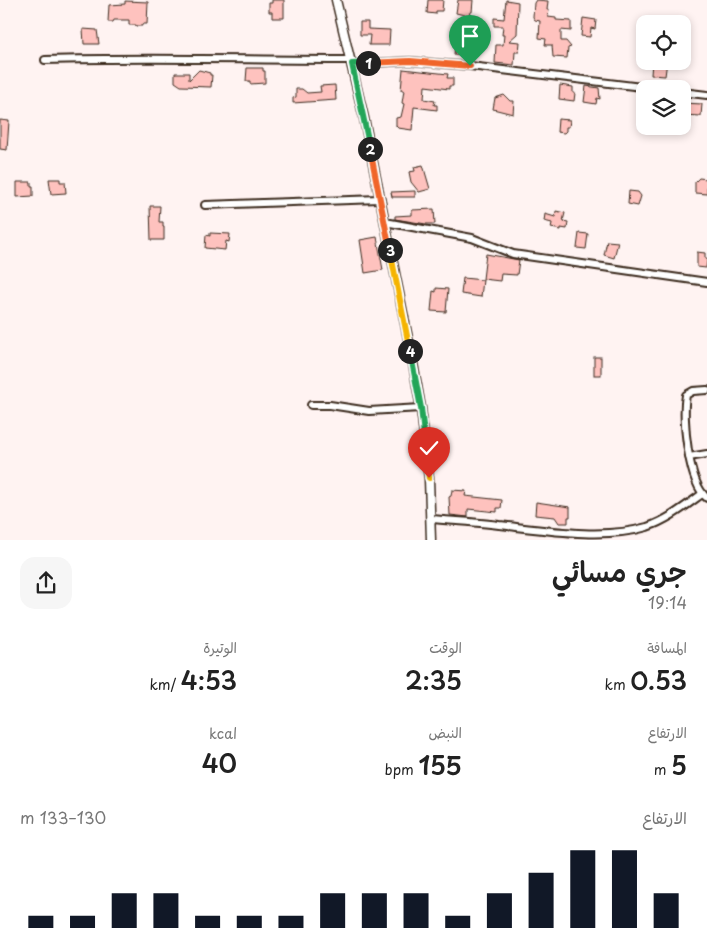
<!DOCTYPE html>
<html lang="ar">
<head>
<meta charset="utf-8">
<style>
	:root { --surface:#fff; --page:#f6f6f6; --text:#222; --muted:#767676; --accent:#111827 }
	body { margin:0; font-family:"Playpen Sans","Playpen Sans Arabic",sans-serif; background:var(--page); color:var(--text); direction:rtl; height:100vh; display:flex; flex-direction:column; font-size:19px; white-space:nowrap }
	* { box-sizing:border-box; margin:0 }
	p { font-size:16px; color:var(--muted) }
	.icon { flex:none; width:28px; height:28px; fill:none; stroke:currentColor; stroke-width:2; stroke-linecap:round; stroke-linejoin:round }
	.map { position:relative; height:540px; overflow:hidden; direction:ltr }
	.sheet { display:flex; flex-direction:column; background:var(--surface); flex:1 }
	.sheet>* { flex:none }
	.controls { position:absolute; left:636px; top:15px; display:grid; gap:10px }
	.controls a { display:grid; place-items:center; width:55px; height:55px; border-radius:10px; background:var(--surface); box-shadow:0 2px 8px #0003; font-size:25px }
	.pin { position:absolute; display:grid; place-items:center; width:42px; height:42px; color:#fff; margin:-51px -21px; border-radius:50% 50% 50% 0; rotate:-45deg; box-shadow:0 0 5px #0007 }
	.pin .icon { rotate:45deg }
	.km { position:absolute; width:25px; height:25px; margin:-12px; border-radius:50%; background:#222; color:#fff; font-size:14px; line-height:25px; text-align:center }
	.round { display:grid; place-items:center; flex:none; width:52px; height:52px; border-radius:15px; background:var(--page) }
	.overview { display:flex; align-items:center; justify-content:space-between; height:85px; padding:0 20px }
	h1 { font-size:28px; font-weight:600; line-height:38px }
	.stats { display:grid; grid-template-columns:repeat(3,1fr); gap:8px; height:85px; padding:5px 20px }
	.stats div { display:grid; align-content:center }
	.stats b { font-size:25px; font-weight:600 }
	.stats small { font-size:14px; font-weight:400 }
	.stats p { font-size:14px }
	.chart { height:140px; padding:10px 20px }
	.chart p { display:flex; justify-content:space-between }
	.chart svg { width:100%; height:90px; margin-top:5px; stroke:var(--accent); stroke-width:6 }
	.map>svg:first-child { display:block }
</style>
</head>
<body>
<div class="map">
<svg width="707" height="540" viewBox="0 0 707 540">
	<rect width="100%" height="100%" fill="#fff3f2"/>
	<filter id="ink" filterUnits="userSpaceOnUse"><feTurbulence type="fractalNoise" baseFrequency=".02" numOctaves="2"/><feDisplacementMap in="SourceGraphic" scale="10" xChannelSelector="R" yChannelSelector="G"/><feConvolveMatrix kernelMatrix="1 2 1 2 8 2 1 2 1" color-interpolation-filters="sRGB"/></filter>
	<g filter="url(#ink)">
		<g fill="#fec2be" stroke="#3b2a1e">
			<polygon points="272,0 284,0 284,18 272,18 272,12 269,12 269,3 272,3"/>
			<polygon points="428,0 443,0 442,11 436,11 436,14 427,13"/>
			<polygon points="458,0 473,0 472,12 470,12 469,16 456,13"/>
			<polygon points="506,0 518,2 517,34 509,41 520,42 519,52 515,52 514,65 495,63 496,45 503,45 504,35 502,35 503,26 494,26 494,18 504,19"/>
			<polygon points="536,0 548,1 547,10 549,10 548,17 556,18 556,20 571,21 571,31 561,30 561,41 566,41 571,47 568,48 567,58 553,57 552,45 545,45 546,39 539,38 540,21 535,20 533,17 534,3"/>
			<polygon points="125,1 148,2 147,24 142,24 142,26 136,26 136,25 129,25 129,20 114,20 113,22 108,22 109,5 125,4"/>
			<polygon points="583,18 596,20 595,29 591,28 590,37 581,36"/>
			<polygon points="360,22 368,22 368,29 390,30 389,45 369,45 370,35 360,35"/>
			<polygon points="83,29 97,30 99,44 84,44"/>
			<polygon points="468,38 472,45 479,46 477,55 473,55 473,57 454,55 455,41 458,43 464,39"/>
			<polygon points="652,61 667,61 665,76 651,75"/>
			<polygon points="247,68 263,68 263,71 265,71 265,83 250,84 250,81 246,81"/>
			<polygon points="403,69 448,74 447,78 453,78 453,86 449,86 449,89 425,86 424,99 435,101 434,105 437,105 437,110 414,107 412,130 398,128 396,126 396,118 401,117 404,104 402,103 404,90 401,90"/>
			<polygon points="199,70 210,73 210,75 212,75 211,87 181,86 175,82 175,73 189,73 189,80"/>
			<polygon points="335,85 336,100 293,103 293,98 296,97 296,89 302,89 307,93 321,92 320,86"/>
			<polygon points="560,85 573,87 573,93 575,93 574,101 559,99"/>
			<polygon points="586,86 599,88 600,99 597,98 596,104 584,102"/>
			<polygon points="504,95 510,101 514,101 513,114 493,109 495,98"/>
			<polygon points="682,103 702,104 701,116 682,115"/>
			<polygon points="558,119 570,120 569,127 566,127 566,131 564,133 557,132"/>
			<polygon points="0,120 9,121 7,150 0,149"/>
			<polygon points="423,165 430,189 419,192 411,182 409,172 415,171 414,167"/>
			<polygon points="699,178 707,179 707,194 695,193 695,182"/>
			<polygon points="49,179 60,179 60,182 65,182 66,193 51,194"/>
			<polygon points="17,182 31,182 31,186 33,186 33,196 17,197"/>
			<polygon points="415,191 415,197 392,197 391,192"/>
			<polygon points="629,191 638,192 641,196 638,206 628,204"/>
			<polygon points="150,206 160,206 159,222 163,222 163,227 164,227 164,240 151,240"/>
			<polygon points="434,209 435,224 426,224 395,219 395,216 412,215 412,210"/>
			<polygon points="556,211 565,213 563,221 568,222 567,229 561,228 561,230 551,228 552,223 544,221 545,214 555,217"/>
			<polygon points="210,233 230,234 229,242 226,241 225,250 205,248 206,235 210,236"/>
			<polygon points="579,233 588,234 586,249 577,248"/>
			<polygon points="377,237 383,270 365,273 360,240"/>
			<polygon points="607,241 618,242 614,258 604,255"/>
			<polygon points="697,252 705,253 705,257 707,260 706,268 697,267"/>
			<polygon points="486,254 519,260 517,275 501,274 500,281 483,279"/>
			<polygon points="463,278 483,280 481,297 461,294"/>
			<polygon points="436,288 448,289 446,312 431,311 433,291 436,292"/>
			<rect x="594" y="357" width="7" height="18"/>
			<polygon points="452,490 466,491 465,496 502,500 501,508 497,508 497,512 468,509 468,517 450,515 449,497 451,496"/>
			<polygon points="536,502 570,507 570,517 568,517 568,523 559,523 555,517 535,515"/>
		</g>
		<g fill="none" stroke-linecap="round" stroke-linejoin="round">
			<defs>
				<g id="minor">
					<path d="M 45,60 C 147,57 249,60 351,60"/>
					<polyline points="352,64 410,61 470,66 658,89"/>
					<polyline points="682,92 707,95"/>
					<polyline points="205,205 380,199"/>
					<polyline points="385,222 472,238 513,254 707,282"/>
					<path d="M 707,390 L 693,391 L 686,395 C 682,418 688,483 707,498"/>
					<polyline points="311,405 330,405 369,411 421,408"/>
					<polyline points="689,457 707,454"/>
					<path d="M 431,519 C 454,521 477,522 499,525 C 544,530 603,540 647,527 C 668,520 684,507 702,494"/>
				</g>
				<polyline id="tertiary" points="336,0 364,118 413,363 421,408 429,479 431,540"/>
			</defs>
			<use href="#minor" stroke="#3b2a1e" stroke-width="10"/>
			<use href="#tertiary" stroke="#3b2a1e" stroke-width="11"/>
			<use href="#minor" stroke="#fff" stroke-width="6"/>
			<use href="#tertiary" stroke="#fff" stroke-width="8"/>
		</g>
	</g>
	<g fill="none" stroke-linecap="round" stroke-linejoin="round" filter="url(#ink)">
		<defs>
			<polyline id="split-1" points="368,63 410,61 470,66"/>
			<polyline id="split-2" points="368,63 352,64 370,149"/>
			<polyline id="split-3" points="370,149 390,250"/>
			<polyline id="split-4" points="390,250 410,351"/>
			<polyline id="split-5" points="410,351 421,408 426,452"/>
			<polyline id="split-6" points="426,452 429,478"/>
		</defs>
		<use href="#split-1" stroke="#fff" stroke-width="10"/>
		<use href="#split-2" stroke="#fff" stroke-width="10"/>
		<use href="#split-3" stroke="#fff" stroke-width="10"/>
		<use href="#split-4" stroke="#fff" stroke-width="10"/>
		<use href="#split-5" stroke="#fff" stroke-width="10"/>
		<use href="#split-6" stroke="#fff" stroke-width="10"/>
		<use href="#split-1" stroke="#f0652b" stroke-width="6"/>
		<use href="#split-2" stroke="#22a559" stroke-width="6"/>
		<use href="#split-3" stroke="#f0652b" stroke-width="6"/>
		<use href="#split-4" stroke="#f5b400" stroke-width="6"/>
		<use href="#split-5" stroke="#22a559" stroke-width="6"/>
		<use href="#split-6" stroke="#f5b400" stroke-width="6"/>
	</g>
</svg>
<div class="controls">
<a><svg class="icon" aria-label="locate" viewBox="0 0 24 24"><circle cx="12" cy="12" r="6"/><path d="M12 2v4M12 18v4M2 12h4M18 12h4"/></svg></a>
<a><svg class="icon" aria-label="layers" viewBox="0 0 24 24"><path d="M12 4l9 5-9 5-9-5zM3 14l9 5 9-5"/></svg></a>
</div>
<div class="pin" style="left:470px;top:66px;background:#1e9e55"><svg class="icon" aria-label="arrive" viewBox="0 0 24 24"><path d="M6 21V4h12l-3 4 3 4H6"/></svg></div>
<div class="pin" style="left:429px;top:478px;background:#d93025"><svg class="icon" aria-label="check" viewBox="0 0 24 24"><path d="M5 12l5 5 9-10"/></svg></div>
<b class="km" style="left:368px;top:63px">1</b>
<b class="km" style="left:370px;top:149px">2</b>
<b class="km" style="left:390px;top:250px">3</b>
<b class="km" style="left:410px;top:351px">4</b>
</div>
<section class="sheet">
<div class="overview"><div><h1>جري مسائي</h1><p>19:14</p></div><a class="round"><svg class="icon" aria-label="share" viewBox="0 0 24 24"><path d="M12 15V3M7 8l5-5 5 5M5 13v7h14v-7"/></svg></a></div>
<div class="stats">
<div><p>المسافة</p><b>0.53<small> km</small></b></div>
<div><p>الوقت</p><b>2:35</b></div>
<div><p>الوتيرة</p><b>4:53<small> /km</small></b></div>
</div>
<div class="stats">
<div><p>الارتفاع</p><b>5<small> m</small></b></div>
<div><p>النبض</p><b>155<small> bpm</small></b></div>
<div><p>kcal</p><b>40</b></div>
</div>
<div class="chart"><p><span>الارتفاع</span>130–133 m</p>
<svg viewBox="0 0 160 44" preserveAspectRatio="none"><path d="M5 44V38M15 44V38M25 44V27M35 44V27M45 44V38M55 44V38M65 44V38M75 44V27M85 44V27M95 44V27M105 44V38M115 44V27M125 44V17M135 44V6M145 44V6M155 44V27"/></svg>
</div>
</section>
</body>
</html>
